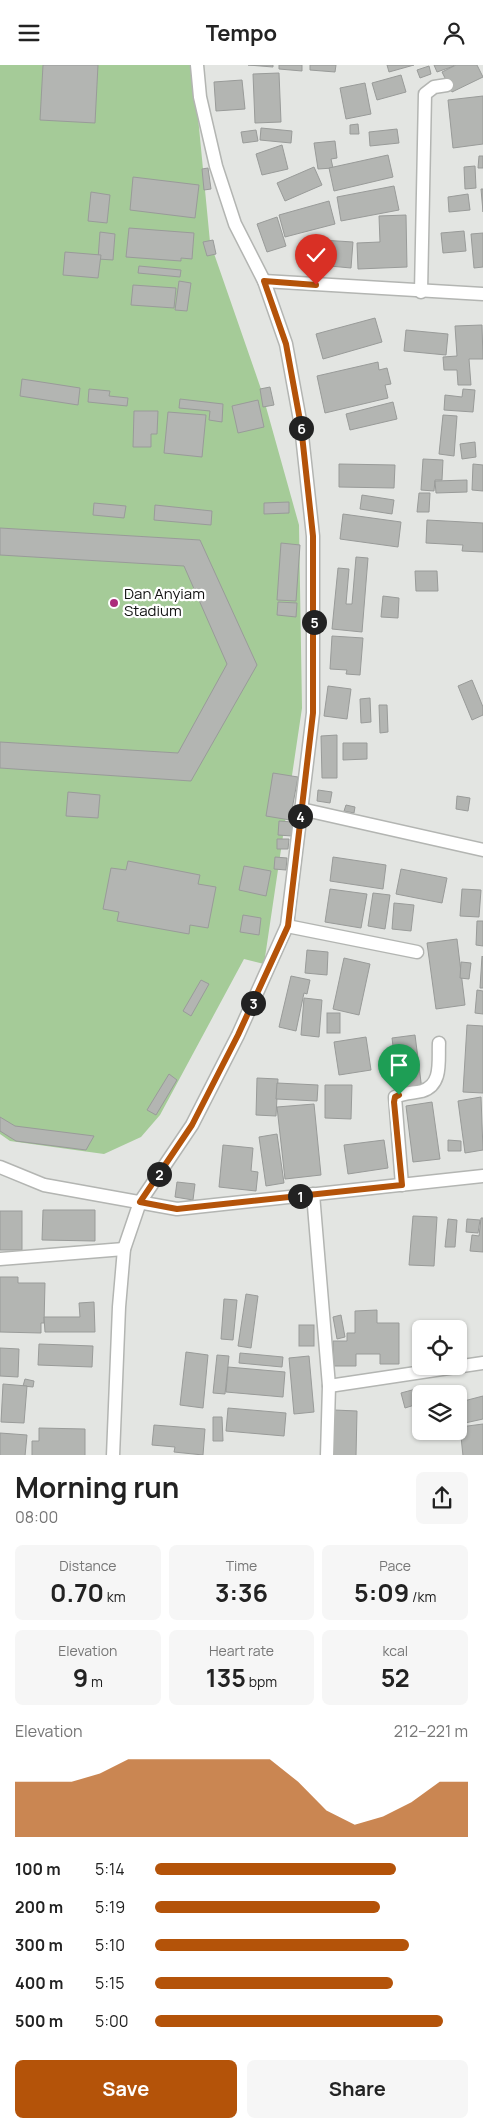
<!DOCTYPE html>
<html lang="en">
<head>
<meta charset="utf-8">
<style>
	:root { --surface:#fff; --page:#f6f6f6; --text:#222; --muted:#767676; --accent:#b45309 }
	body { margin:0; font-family:Manrope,sans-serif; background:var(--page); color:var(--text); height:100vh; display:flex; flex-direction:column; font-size:19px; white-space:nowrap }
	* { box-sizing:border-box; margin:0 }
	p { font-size:16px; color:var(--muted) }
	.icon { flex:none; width:28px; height:28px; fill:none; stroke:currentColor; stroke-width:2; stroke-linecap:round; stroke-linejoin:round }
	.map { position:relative; height:1390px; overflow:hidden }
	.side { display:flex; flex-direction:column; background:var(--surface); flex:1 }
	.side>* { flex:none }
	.fabs { position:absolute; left:412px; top:1255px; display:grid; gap:10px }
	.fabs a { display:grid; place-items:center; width:55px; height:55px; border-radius:8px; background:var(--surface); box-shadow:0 1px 4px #0004; font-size:25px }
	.pin { position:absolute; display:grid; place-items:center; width:42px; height:42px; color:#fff; margin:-51px -21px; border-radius:50% 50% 50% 0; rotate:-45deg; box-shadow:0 0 5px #0007 }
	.pin .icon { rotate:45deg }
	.km { position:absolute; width:25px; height:25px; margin:-12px; border-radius:50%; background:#222; color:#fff; font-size:14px; line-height:25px; text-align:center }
	.round { display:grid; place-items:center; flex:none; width:52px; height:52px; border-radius:8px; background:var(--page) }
	.head { display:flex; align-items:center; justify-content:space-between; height:85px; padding:0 15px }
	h1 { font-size:28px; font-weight:700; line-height:38px }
	.metrics { display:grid; grid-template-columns:repeat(3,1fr); gap:8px; height:85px; padding:5px 15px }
	.metrics div { display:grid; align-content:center; border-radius:8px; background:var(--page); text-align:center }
	.metrics b { font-size:25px; font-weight:700 }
	.metrics small { font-size:14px; font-weight:400 }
	.metrics p { font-size:14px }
	.chart { height:140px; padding:10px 15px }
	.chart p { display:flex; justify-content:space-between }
	.chart svg { width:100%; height:90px; margin-top:5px; fill:var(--accent); opacity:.7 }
	.cta { display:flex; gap:10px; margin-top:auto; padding:10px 15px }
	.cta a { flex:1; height:58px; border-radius:8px; background:var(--accent); color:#fff; font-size:20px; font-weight:700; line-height:58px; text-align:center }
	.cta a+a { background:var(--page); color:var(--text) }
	ul { padding:0 15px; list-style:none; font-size:16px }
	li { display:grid; grid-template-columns:80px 60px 1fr; align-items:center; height:38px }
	li i { height:12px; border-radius:6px; background:var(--accent) }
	header { display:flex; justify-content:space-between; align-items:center; height:65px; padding:0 15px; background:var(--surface); font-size:22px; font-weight:700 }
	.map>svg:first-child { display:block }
</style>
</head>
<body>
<header><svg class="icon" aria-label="menu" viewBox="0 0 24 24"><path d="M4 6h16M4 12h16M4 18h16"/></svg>Tempo<svg class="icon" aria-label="person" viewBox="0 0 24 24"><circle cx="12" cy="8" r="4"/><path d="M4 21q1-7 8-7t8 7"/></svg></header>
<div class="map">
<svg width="483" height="1391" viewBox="0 0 483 1391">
	<rect width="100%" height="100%" fill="#e3e5e2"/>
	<polygon fill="#a5cb98" points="0,0 193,0 210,177 261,324 299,460 302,643 264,899 244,894 160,1050 141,1072 104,1089 10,1076 0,1069"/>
	<g fill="#b3b5b2" stroke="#999b99">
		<polygon points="43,0 98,0 95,58 40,55"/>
		<polygon points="248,0 273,0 273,2"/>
		<polygon points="279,0 302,0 302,6 279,4"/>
		<polygon points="310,0 336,0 335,7 310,5"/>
		<polygon points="387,0 414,0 389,7"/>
		<polygon points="434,0 454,0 454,1 437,7"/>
		<polygon points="456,0 477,0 483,12 452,27 442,7"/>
		<polygon points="429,1 431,9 420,13 417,5"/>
		<polygon points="279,8 281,57 255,58 253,9"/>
		<polygon points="401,10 406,27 377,35 372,18"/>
		<polygon points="242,15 245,44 216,46 214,17"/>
		<polygon points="365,18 371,49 346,54 340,23"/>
		<polygon points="483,31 483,79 453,83 448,35"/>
		<polygon points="358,59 359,69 350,69 350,60"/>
		<polygon points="261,63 292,66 291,78 260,75"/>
		<polygon points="397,64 399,78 370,81 369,67"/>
		<polygon points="256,65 258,76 243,78 241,67"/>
		<polygon points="335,76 337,93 331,94 333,103 318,104 314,78"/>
		<polygon points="282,80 288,104 262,110 256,89"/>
		<polygon points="388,90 393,112 334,126 329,103"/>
		<polygon points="479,91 483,91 483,103 478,103"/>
		<polygon points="475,101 476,123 465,124 464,102"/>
		<polygon points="314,102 322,120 285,136 277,118"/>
		<polygon points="208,103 211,124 204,125 202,104"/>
		<polygon points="133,112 199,120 195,153 130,145"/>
		<polygon points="394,121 399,145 341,156 337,132"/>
		<polygon points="481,124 483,124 483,147"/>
		<polygon points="91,127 110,130 107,158 88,156"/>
		<polygon points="468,129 470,145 449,147 448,132"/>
		<polygon points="329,136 335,159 285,172 279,150"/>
		<polygon points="406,150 407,202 358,204 357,178 380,177 379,151"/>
		<polygon points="277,152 286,181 267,187 257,159"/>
		<polygon points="129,163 194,168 192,194 181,193 181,196 126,192"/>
		<polygon points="464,166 466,186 443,188 441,168"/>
		<polygon points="100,167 115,169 113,195 98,194"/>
		<polygon points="483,168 483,202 474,203 471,169"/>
		<polygon points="213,175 216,189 207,191 203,177"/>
		<polygon points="322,175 353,177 351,203 319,200"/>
		<polygon points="65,187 101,190 98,213 63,210"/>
		<polygon points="139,201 181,205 180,212 138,208"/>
		<polygon points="179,216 191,218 187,246 175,245"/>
		<polygon points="133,220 176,223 174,243 131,240"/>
		<polygon points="375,253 382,277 323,294 316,269"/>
		<polygon points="482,260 483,294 469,294 471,320 458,320 457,305 444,305 443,292 457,291 455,261"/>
		<polygon points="406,265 448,269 446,290 404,286"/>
		<polygon points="378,297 379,305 387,303 391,319 385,320 388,333 325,348 317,311"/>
		<polygon points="22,314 80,323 78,340 20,331"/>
		<polygon points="270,322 274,340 263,342 260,324"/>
		<polygon points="89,324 110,326 109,331 128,333 127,341 88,337"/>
		<polygon points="463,324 475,325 473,347 444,345 445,330 462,332"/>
		<polygon points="180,334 223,339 222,357 209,355 210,346 179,343"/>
		<polygon points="258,335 264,362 238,368 232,341"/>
		<polygon points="393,337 397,354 350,365 346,349"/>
		<polygon points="134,346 158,346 157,369 151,369 151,382 133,382"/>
		<polygon points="168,347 206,350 202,392 164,388"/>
		<polygon points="443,350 457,351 454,391 439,389"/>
		<polygon points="475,377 476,392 462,394 460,379"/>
		<polygon points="423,394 443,395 442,415 435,415 434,426 421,425"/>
		<polygon points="339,399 395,400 394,423 339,422"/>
		<polygon points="473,399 483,400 483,426 472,425"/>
		<polygon points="467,415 467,427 436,428 435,416"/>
		<polygon points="419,428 430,428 429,447 417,447"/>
		<polygon points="362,430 394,435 392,449 360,444"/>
		<polygon points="289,437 289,448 264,449 264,438"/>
		<polygon points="94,438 126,441 124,453 93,450"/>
		<polygon points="155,440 212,446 211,460 154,455"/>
		<polygon points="343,449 401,457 398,482 340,474"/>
		<polygon points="427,455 483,458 483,487 462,486 463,480 426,478"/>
		<polygon points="0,463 200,475 257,600 191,716 0,703 0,677 178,688 227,599 184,501 0,490"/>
		<polygon points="281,478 300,480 296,536 277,535"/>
		<polygon points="356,492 368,493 362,567 332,564 338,503 349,504 346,539 352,539"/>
		<polygon points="415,506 437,506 438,526 416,526"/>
		<polygon points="383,531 399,533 398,553 381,552"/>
		<polygon points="278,537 297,538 296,552 277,550"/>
		<polygon points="332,571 363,573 360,610 346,609 347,605 330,604"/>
		<polygon points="472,615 483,642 483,650 472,655 458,621"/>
		<polygon points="328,621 351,624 347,654 324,651"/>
		<polygon points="370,633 371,657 361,658 360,634"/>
		<polygon points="379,640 387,640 388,667 380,668"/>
		<polygon points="337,670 337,713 322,713 321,671"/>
		<polygon points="343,678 367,678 367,694 343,695"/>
		<polygon points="273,708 298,712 290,755 266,751"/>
		<polygon points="318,725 332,727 330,738 317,736"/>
		<polygon points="68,727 100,730 98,753 66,751"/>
		<polygon points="457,731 470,733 468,746 456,744"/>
		<polygon points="346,740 355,742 354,748 344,746"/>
		<polygon points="279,756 293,757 292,771 278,770"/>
		<polygon points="277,774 289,774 288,784 277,784"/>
		<polygon points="275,792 287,793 286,805 274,804"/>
		<polygon points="333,792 386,800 383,824 330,816"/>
		<polygon points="128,796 200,810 198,819 216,822 208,863 190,860 189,869 117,856 119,847 103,844 111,803 126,805"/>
		<polygon points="244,801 271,806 266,831 239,825"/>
		<polygon points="401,804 447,813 442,838 396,829"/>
		<polygon points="330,824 367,829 361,863 325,857"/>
		<polygon points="462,824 481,825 479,852 460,851"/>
		<polygon points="373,828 390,830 385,864 368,861"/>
		<polygon points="394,838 414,840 411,866 392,864"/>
		<polygon points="243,850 261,853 259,870 240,867"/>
		<polygon points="477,856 483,856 483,881 476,880"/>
		<polygon points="457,874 465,940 436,944 427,878"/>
		<polygon points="307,885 328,887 327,910 305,908"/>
		<polygon points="482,891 483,892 483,923 480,923"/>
		<polygon points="344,893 370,899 359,950 333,944"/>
		<polygon points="461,897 471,898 469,914 460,913"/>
		<polygon points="291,911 310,915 307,929 304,928 296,966 279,962"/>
		<polygon points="201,915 209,919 191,951 183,946"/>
		<polygon points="477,925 483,926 483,949 475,948"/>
		<polygon points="304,933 322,935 319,972 301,970"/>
		<rect x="327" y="948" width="13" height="20"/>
		<polygon points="467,960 483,961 483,1028 463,1027"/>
		<polygon points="415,970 422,1025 399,1029 392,973"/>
		<polygon points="366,972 371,1005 339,1010 334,977"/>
		<polygon points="169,1009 177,1015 156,1050 147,1045"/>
		<polygon points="257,1013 278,1014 276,1051 256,1050"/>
		<polygon points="277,1018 318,1020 317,1036 276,1034"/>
		<polygon points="325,1020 352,1020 351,1054 325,1053"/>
		<polygon points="481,1032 483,1085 465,1088 458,1036"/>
		<polygon points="432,1037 440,1094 413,1097 406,1041"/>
		<polygon points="314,1039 321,1110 285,1114 277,1042"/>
		<polygon points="0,1052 15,1061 94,1071 86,1085 16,1076 0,1066"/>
		<polygon points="277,1069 284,1118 266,1121 259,1072"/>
		<polygon points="384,1075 388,1103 348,1109 344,1080"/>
		<polygon points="448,1075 461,1076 461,1086 448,1086"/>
		<polygon points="223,1080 253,1083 251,1106 258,1107 256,1126 219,1122"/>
		<polygon points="177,1117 195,1119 193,1135 175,1132"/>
		<polygon points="43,1145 95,1145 95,1176 42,1175"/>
		<rect x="0" y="1146" width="22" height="39"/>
		<polygon points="413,1151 437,1152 434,1201 409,1200"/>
		<polygon points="481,1153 483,1153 483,1187 470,1186 472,1170 479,1171"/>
		<polygon points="448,1154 457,1155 455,1182 445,1182"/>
		<polygon points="467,1154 480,1155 478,1168 466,1167"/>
		<polygon points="0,1212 18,1212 18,1218 45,1218 44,1258 41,1258 41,1268 0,1267"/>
		<polygon points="246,1229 258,1231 251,1283 238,1281"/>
		<polygon points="224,1234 237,1235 233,1275 221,1274"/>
		<polygon points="94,1237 95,1267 45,1267 44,1252 80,1252 79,1238"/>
		<polygon points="377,1245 377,1258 399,1258 399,1299 380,1299 380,1289 356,1289 356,1301 334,1301 333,1276 347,1276 347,1268 355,1268 355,1246"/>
		<polygon points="341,1250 345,1272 337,1274 333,1252"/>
		<rect x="299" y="1260" width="15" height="21"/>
		<polygon points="39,1279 93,1281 92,1302 38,1300"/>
		<polygon points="0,1283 19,1284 18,1312 0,1311"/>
		<polygon points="186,1287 208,1290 203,1343 180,1340"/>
		<polygon points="240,1288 283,1292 282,1302 239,1298"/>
		<polygon points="217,1290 229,1291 225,1329 213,1328"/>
		<polygon points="309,1291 314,1347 294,1349 289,1293"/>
		<polygon points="228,1302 285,1307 283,1332 226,1327"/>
		<polygon points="25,1314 34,1316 33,1322 23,1321"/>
		<polygon points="3,1319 27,1321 24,1358 1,1357"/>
		<polygon points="423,1322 425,1329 421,1329 421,1338 405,1343 401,1328"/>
		<polygon points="483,1331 483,1354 465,1358 460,1337"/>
		<polygon points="228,1343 286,1348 284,1371 226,1366"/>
		<polygon points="334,1345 357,1346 356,1391 333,1391"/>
		<polygon points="213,1352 222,1352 223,1376 213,1376"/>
		<polygon points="483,1359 483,1391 463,1391 460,1362"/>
		<polygon points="154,1360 205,1364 203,1390 174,1387 175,1382 152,1380"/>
		<polygon points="39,1363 85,1364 85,1391 32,1391 32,1376 39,1376"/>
		<polygon points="0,1368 27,1370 25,1391 0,1391"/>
	</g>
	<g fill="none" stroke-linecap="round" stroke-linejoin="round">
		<defs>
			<g id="minor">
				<polyline points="264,216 483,229"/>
				<polyline points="421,227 425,29 434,22 447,20"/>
				<polyline points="301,744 483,785"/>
				<polyline points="287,861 417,887"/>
				<polyline points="0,1102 44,1120 177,1144 483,1111"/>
				<path d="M 402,1120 L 395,1032 C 404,1028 413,1028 422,1026 C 443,1020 438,995 439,978"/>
				<polyline points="313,1129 329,1321 327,1391"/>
				<polyline points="0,1194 124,1184"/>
				<polyline points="329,1321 483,1298"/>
				<polyline points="113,1391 119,1242 124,1184 140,1137 192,1060 238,970 287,861 313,648 313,471 301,361 286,279 264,216 235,159 216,101 200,32 197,0"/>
			</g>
		</defs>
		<use href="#minor" stroke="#b3b5b2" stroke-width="15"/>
		<use href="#minor" stroke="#fff" stroke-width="12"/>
	</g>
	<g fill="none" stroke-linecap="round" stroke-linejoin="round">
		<defs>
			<polyline id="route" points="316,220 264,216 286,279 301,361 313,471 313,648 288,861 238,970 192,1060 140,1137 177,1144 402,1120 394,1037 395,1032 399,1030"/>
		</defs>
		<use href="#route" stroke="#fff" stroke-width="10"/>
		<use href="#route" stroke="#b45309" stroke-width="6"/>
	</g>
	<circle fill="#ab2b7a" stroke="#fff" stroke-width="2" cx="114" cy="538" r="5"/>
	<g text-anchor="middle" stroke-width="4.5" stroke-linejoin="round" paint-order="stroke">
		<g font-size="15" fill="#101010" stroke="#fff" text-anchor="start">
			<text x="124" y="534">Dan Anyiam<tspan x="124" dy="17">Stadium</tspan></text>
		</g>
	</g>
</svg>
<div class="fabs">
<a><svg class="icon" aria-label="locate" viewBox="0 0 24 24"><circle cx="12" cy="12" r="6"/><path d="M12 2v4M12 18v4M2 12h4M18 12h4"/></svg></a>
<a><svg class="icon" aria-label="layers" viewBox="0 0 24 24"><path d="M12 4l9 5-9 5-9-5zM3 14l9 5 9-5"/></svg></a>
</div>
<div class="pin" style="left:399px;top:1030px;background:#1e9e55"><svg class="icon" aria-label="arrive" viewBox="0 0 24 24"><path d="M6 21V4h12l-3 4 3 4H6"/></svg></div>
<div class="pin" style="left:316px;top:220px;background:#d93025"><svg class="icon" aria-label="check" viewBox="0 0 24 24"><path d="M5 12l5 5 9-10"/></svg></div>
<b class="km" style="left:300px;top:1131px">1</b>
<b class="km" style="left:159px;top:1109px">2</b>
<b class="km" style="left:253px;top:938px">3</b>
<b class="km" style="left:300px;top:751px">4</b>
<b class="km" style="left:314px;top:557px">5</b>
<b class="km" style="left:301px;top:363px">6</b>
</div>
<section class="side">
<div class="head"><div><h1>Morning run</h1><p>08:00</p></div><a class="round"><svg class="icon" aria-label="share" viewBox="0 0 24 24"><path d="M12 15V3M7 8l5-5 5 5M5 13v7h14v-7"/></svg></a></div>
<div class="metrics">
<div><p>Distance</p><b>0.70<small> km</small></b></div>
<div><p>Time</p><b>3:36</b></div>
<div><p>Pace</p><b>5:09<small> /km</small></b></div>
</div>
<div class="metrics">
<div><p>Elevation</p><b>9<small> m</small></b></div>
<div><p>Heart rate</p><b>135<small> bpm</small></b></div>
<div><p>kcal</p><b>52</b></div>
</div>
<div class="chart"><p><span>Elevation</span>212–221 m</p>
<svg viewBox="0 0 160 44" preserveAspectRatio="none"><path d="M0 44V17L10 17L20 17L30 13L40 6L50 6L60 6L70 6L80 6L90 6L100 17L110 31L120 38L130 34L140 27L150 17L160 17V44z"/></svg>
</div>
<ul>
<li><b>100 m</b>5:14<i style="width:77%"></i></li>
<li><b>200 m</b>5:19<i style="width:72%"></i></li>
<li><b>300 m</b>5:10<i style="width:81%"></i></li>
<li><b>400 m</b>5:15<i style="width:76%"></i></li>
<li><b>500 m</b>5:00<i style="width:92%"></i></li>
</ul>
<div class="cta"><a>Save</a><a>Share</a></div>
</section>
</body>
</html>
